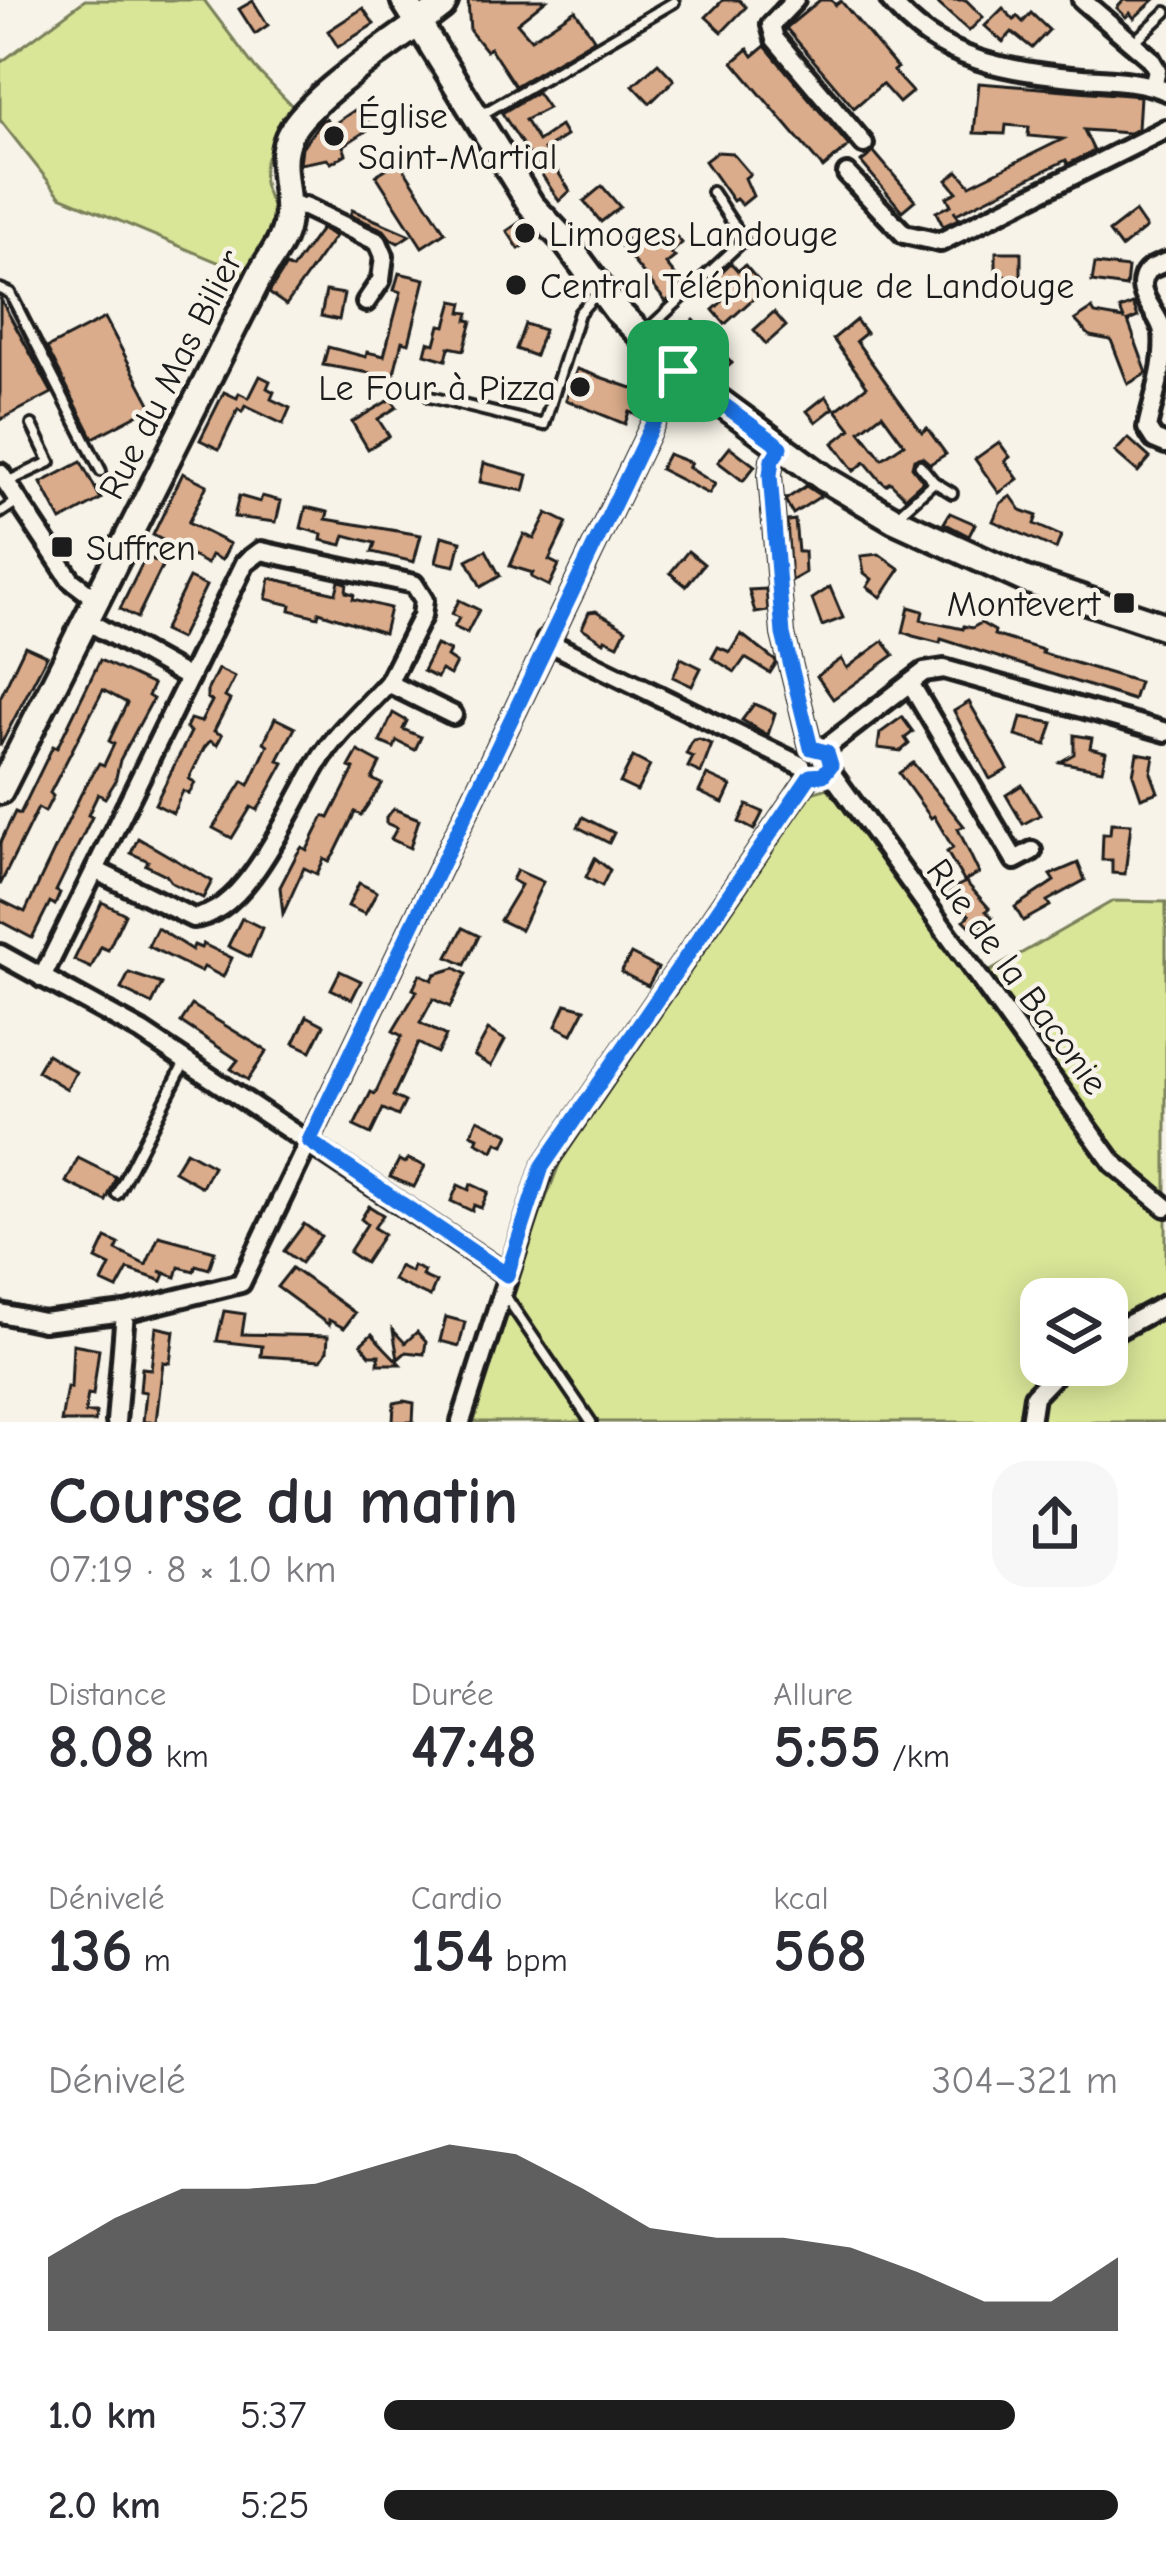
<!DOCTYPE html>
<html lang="fr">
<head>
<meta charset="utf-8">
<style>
	:root { --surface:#fff; --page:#f7f7f7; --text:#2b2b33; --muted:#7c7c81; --accent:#1c1c1c }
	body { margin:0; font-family:"Comic Neue",sans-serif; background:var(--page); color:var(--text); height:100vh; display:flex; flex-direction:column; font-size:45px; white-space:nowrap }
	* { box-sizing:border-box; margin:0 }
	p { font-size:39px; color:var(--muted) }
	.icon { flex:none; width:66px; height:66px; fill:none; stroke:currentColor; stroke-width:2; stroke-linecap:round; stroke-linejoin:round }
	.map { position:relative; height:1422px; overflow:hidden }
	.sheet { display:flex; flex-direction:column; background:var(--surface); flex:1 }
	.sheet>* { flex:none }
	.buttons { position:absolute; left:1020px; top:1278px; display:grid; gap:24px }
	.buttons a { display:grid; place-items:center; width:108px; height:108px; border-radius:24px; background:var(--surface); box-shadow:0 6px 30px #0003; font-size:60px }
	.pin { position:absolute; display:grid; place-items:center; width:102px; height:102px; color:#fff; margin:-51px; border-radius:24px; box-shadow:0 6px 18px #0006 }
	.round { display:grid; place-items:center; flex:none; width:126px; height:126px; border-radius:36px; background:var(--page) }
	.summary { display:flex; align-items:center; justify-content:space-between; height:204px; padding:0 48px }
	h1 { font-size:66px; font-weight:800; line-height:90px }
	.metrics { display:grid; grid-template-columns:repeat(3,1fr); gap:18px; height:204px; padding:12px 48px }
	.metrics div { display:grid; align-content:center }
	.metrics b { font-size:60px; font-weight:800 }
	.metrics small { font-size:33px; font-weight:400 }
	.metrics p { font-size:33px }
	.chart { height:336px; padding:24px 48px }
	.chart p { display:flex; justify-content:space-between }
	.chart svg { width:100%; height:216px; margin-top:12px; fill:var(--accent); opacity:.7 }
	ul { padding:0 48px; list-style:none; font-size:39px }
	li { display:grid; grid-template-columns:192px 144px 1fr; align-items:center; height:90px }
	li i { height:30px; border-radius:15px; background:var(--accent) }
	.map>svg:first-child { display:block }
</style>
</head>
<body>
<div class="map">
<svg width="1166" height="1422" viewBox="0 0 1166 1422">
	<rect width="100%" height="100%" fill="#f7f3e8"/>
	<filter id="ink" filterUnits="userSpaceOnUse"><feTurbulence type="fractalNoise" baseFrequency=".00833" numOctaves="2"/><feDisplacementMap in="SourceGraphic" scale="24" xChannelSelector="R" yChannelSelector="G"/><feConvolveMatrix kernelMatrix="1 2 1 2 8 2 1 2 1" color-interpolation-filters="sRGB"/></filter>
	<g filter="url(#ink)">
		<g fill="#d9e698" stroke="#7a815a" stroke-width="3" fill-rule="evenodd">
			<path d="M 85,0 L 204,0 L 255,68 L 303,117 C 264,147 248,176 282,220 L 246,274 L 60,196 L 0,120 L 0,63 Z"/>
			<path d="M 832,787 L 971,982 L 1113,901 L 1166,902 L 1166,1422 L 474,1422 L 513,1284 L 562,1157 L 811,793 ZM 1041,1299 L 1107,1299 L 1107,1365 L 1041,1365 Z"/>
		</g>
		<g fill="#daac8b" stroke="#1c1c1c" stroke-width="3" fill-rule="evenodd">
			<polygon points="468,0 546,0 517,23 531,39 575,10 594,39 515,86 490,48 486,51 470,31"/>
			<polygon points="723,0 739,0 746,7 722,32 706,17"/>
			<polygon points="820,0 831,0 836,5 841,1 897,68 893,71 912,92 899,103 882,84 854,108 786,28"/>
			<polygon points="934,0 966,0 983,17 969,31"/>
			<polygon points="1124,0 1154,0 1134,18 1130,13 1126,17 1117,8"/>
			<polygon points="253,1 268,25 255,34 239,9"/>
			<polygon points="363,8 374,24 338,47 328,31"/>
			<polygon points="1003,8 1014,20 1017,16 1023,22 1031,13 1049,30 1032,48 1012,32 1003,42 985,26"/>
			<polygon points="765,46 849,146 823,168 733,62 748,49 753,56"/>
			<polygon points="658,63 674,80 650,103 633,85"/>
			<polygon points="979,83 1140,96 1138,129 1129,133 1084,130 1094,151 1068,164 1066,160 956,214 954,210 958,219 943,226 936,212 951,205 947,197 957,192 947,180 958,171 970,185 1063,139 1028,136 1029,127 1006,125 1005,134 974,133"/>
			<polygon points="537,92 548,108 525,120 538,141 560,126 566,136 544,150 570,191 559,201 502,113"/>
			<polygon points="359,107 372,127 343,146 346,154 331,163 327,159 300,164 302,147 322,120 326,119 330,127"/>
			<polygon points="717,152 732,153 750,174 745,178 753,196 742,205 736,199 733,201 705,161"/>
			<polygon points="874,152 915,200 902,211 861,162"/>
			<polygon points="399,161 445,232 422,247 376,175"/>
			<polygon points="602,186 620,207 601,222 584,201"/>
			<polygon points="352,210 410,235 398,243 391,239 384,230 350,215"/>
			<polygon points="1135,212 1146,228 1121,248 1109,232"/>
			<polygon points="523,220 535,239 519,249 507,231"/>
			<polygon points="321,229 335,236 286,305 269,293 286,266 292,269"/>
			<polygon points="638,231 654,251 675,235 682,243 671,253 675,257 666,264 683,285 666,302 620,245"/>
			<rect x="996" y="252" width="25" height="24"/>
			<polygon points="731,263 738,271 745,265 765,288 725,324 713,310 725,299 710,283"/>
			<polygon points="1095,264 1128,268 1126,287 1092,282"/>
			<polygon points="399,273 425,279 409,343 402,341 393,377 323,365 328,347 366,357 367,352 384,356 401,292 394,290"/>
			<polygon points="326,291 344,294 339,320 321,316"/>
			<polygon points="0,298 52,393 0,420"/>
			<polygon points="453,301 463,303 461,312 469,313 467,320 472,321 464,350 449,347 446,360 425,354 428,342 435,344 440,325 446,326"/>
			<polygon points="1133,304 1138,317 1128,321 1147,373 1128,384 1111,340 1090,336 1075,320 1092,309 1095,314 1124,319 1120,309"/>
			<polygon points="774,312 786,326 766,344 754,330"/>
			<polygon points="105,318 152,407 93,438 47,348"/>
			<polygon points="694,320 732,363 716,377 693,352 690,355 673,338"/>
			<path d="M 856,320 L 866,333 L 856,341 L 922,432 L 927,428 L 946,454 L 930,464 L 922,457 L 914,459 L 912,467 L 923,481 L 905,497 L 890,482 L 886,485 L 880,480 L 865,462 L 854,471 L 833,443 L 851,429 L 836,410 L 867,386 L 833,339 ZM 882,414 L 904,444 L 882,459 L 860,431 Z"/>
			<polygon points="525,324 544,330 535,356 516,349"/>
			<polygon points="577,369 649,394 640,416 629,412 625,424 566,400"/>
			<polygon points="260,376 270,381 267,388 274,392 271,399 290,408 283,424 245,406 242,412 238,409 219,449 200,440 224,392 237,398 239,393 249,398"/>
			<polygon points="826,396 834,408 816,422 807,411"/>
			<polygon points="391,399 397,407 378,419 389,436 368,449 352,422"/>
			<polygon points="1128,438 1150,458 1138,472 1115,452"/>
			<polygon points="999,442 1010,457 1005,461 1018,479 999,493 975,459"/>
			<polygon points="730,447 755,466 743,481 718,462"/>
			<polygon points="668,454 691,463 688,467 715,484 709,494 660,469"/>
			<polygon points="81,462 101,499 61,521 41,483"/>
			<polygon points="484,463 528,475 524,491 480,482"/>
			<polygon points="183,473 207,485 188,523 230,544 222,560 211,555 207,564 153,535"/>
			<polygon points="806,486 821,496 793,514 785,500"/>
			<polygon points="239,496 260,502 262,496 281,501 276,522 234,517"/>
			<polygon points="1011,496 1021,510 1037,516 1034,524 1061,536 1056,549 993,521 1001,503"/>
			<polygon points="306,507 328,512 326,519 421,535 414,562 372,552 375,543 345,535 342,545 321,540 322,534 301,528"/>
			<polygon points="547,513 567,523 549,560 559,565 549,586 531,577 533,573 510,566 524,534 534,539"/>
			<polygon points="950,513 975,524 969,536 944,523"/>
			<polygon points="795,520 798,552 804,552 805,573 791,581 787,521"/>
			<polygon points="442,536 461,541 455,566 436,562"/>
			<polygon points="486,550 500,576 481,587 467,560"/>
			<polygon points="688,551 704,564 686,586 670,573"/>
			<polygon points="879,554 900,569 881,597 867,587 872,579 864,573 861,556"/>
			<polygon points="146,556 163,565 137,618 120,609"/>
			<polygon points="189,578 206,586 180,639 163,631"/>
			<polygon points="270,578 336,593 339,581 347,583 346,592 354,594 353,599 390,608 384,633 319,612 318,617 290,610 291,605 266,599"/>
			<polygon points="830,587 843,618 822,626 812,599"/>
			<polygon points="766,589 768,611 755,613 749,590"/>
			<polygon points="459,600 479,610 467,633 454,627 459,618 452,614"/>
			<polygon points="909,607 923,611 921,620 963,629 964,626 972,628 981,623 995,631 994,635 1043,650 1042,653 1139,682 1133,700 941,639 940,643 913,636 903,632"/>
			<polygon points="596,611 626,629 618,645 605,639 604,642 582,628 589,612"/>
			<polygon points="741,634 777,662 770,673 745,658 735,672 712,658 718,647 730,652"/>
			<polygon points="883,641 894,655 833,699 817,676 841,659 847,668"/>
			<polygon points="436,645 450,651 447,657 456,663 450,675 441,670 437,678 423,671"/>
			<polygon points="25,646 47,656 0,746 0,698"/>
			<polygon points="681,658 701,668 692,686 673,677"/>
			<polygon points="100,660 153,685 148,696 153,699 120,760 115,782 105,798 98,794 88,815 92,817 56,891 60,893 55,905 50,902 32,938 0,921 0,900 25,912 81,794 99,763 104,765 114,744 109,741 127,703 103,690 50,793 53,796 45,812 38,808 0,885 0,843 15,812 20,814 53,746 57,748"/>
			<polygon points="218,669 235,677 225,697 230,700 214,731 222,735 217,745 210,741 204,748 189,779 195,782 189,794 183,791 173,813 155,804 191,732 186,728 190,719 201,722 212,701 207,698 207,691"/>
			<polygon points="969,702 1008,769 990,779 954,711"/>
			<polygon points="754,704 775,713 768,735 742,720"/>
			<polygon points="393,713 407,721 403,729 421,737 415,750 397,741 394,748 380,742"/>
			<polygon points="902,717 913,732 905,738 909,744 901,751 878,748 880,733"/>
			<polygon points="1021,717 1053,723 1046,745 1016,736"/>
			<polygon points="275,718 295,728 278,760 284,763 262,803 257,810 251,807 232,838 213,828 243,781 249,785 268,745 264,742"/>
			<polygon points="1074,735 1092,738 1090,748 1106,752 1102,770 1060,762 1074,754"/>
			<polygon points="699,739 712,744 701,773 688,767 693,757 686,754 693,740"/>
			<polygon points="358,751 380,763 372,779 382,784 361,815 355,812 335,853 329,862 324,859 317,874 304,868 283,914 280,887 297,854 302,847 307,850 324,816 329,818 354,769 349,767"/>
			<polygon points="1137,753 1154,756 1151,773 1158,792 1141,798 1133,775"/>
			<polygon points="633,757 650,766 637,791 620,783"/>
			<polygon points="913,763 964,826 958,829 979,873 964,881 947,852 953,848 934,816 931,818 899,773"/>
			<polygon points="707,775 731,786 723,803 699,792"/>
			<polygon points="1022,785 1040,815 1023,824 1006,795"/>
			<polygon points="747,805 763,812 754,830 739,822"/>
			<polygon points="394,809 419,819 410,848 391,839 397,828 386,823 386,817"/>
			<polygon points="583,817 614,833 609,843 578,827"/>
			<polygon points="1111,823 1131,824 1125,874 1112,873 1112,860 1102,860 1103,834 1110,834"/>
			<polygon points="138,838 212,881 203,898 172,883 166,875 146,865 148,861 131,853"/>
			<polygon points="595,858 610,870 602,886 586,877"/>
			<polygon points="1078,863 1085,880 1047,901 1050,906 1023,921 1015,907 1054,881 1050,875"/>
			<polygon points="517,870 543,882 521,930 500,920 521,885 512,880"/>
			<polygon points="966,882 989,908 986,911 992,917 976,932 964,920 969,915 947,891"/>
			<polygon points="359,883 377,892 365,914 348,906"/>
			<polygon points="102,902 125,914 108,950 101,947 91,968 74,960"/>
			<polygon points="242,918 262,928 250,957 228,946"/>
			<polygon points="157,928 192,950 194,945 201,948 203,944 232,958 223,977 204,967 201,972 148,946"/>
			<polygon points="463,928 479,936 465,965 448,957"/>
			<polygon points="631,954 658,968 648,986 621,972"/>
			<polygon points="455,968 466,974 450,1007 433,999 420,1023 446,1036 437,1053 418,1043 393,1096 405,1102 398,1116 383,1109 371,1134 354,1126 371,1092 375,1094 402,1036 393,1031 417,991 413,989 420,974 432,980 435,974"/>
			<polygon points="340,971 361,981 352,999 331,989"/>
			<polygon points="129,973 162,984 152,1004 121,989"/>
			<polygon points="566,1004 585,1009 572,1034 556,1026"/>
			<polygon points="192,1005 267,1051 248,1080 231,1069 238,1060 181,1022"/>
			<polygon points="307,1016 324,1025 311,1051 294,1043"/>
			<polygon points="488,1030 505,1040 491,1066 474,1056"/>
			<polygon points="47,1054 76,1072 67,1089 37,1071"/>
			<polygon points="478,1119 509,1134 504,1145 497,1142 493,1151 476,1142 478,1137 471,1134"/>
			<polygon points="186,1151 213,1166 202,1187 174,1171"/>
			<polygon points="78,1158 116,1177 106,1201 66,1182"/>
			<polygon points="408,1159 425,1166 414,1187 390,1177 399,1160 405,1163"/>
			<polygon points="471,1184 488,1192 481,1208 474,1205 472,1211 451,1201 458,1185 469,1190"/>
			<polygon points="369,1206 383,1215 374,1228 384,1234 365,1263 349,1252 367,1224 361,1219"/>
			<polygon points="304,1224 321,1236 301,1263 284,1251"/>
			<polygon points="159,1236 215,1251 209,1269 196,1265 194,1271 179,1267 176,1277 159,1271 165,1274 162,1281 128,1269 117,1289 102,1282 110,1266 96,1259 106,1238 119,1244 116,1250 146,1265"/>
			<polygon points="399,1266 411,1272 413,1266 424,1271 422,1276 436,1282 430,1297 393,1280"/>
			<polygon points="292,1268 355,1313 344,1328 329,1320 329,1325 277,1287"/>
			<polygon points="224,1311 245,1314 242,1334 328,1336 327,1351 321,1360 261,1356 262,1346 217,1341"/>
			<polygon points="446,1317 465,1322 459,1346 440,1341"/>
			<polygon points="156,1327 174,1331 170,1363 163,1362 156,1422 143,1422 146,1392 140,1391 142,1368 151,1369"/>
			<polygon points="393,1330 405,1343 417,1332 426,1342 424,1354 406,1352 398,1359"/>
			<polygon points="372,1334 379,1342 400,1364 378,1364 379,1355 370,1355 361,1344"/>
			<polygon points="73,1344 99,1349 93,1395 88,1394 85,1413 96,1413 95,1422 61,1422 67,1387 71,1388"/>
			<polygon points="404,1401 414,1403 413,1422 393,1422 394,1403"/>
		</g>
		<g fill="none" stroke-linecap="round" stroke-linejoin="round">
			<defs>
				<g id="lane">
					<polyline points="1135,41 1166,12"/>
					<polyline points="479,116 674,2"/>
					<polyline points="0,289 10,293 101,471"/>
					<polyline points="643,334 744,240 712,192"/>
					<polyline points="430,397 544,425 579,313 598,292"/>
					<polyline points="920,465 934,482 952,493"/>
					<polyline points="7,482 50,462 32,425"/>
					<polyline points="0,513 18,501"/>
					<polyline points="895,517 934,482"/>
					<polyline points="117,1194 185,1062"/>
					<polyline points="504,1294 591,1422"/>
				</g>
				<g id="street">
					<polyline points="795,0 771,25 775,39 864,144"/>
					<path d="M 890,0 C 937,61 1012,72 1083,78 C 1111,80 1139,80 1166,91"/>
					<polyline points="1082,0 1150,58 1157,70 1153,86"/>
					<polyline points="847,174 904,234 940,242 1166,129"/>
					<polyline points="288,206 305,207 378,242 384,256 381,280 366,302"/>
					<path d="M 1166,262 C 1157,266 1146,268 1143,279 C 1137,297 1160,314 1163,332 C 1166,367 1154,395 1147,428 L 1154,439 L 1166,444"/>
					<polyline points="781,447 772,460 770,475 783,634 811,748"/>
					<polyline points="0,473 71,580 96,599"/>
					<polyline points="85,620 189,678 245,563 261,551 414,584 424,600 422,616 388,683"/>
					<polyline points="546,641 802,766"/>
					<polyline points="910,683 1015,860 1032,851"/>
					<polyline points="824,749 924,672 944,669 1166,732"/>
					<polyline points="829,770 1113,1163 1166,1207"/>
					<path d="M 95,870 L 193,918 C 249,913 292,803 319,761 C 336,733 365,708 388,683 L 453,715"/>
					<polyline points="0,954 142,1032 507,1275"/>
					<polyline points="42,978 189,678"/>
					<polyline points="0,1313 43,1322 125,1312"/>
					<polyline points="1107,1336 1166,1304"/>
					<polyline points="116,1422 125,1312 241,1283 678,371"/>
					<polyline points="461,1422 543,1167 810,776"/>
					<polyline points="1030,1422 1034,1396 1064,1365"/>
				</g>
				<g id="secondary">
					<polyline points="404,0 531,205 565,241 617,311 678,371 825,479 893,519 1026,580 1166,627"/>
					<path d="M 0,791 L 260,275 C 269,259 283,243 286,225 C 292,197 277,169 287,141 C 300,100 406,35 442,6 L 445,0"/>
				</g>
			</defs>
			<use href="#lane" stroke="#1c1c1c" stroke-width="16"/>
			<use href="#street" stroke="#1c1c1c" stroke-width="26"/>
			<use href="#secondary" stroke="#1c1c1c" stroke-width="33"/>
			<use href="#lane" stroke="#f7f3e8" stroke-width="8"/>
			<use href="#street" stroke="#f7f3e8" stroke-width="16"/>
			<use href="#secondary" stroke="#f7f3e8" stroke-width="24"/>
		</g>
	</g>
	<g fill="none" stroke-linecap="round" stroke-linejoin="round" filter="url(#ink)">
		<defs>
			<polygon id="route" points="678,371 781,447 772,460 770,475 783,634 811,748 827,752 831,765 823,775 810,776 542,1167 507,1275 309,1141"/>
		</defs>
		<use href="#route" stroke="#fff" stroke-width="24"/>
		<use href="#route" stroke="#1a73e8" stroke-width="15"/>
	</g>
	<g fill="#1c1c1c" stroke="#f7f3e8" stroke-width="4.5">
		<circle cx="334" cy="136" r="12"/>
		<circle cx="525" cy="233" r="12"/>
		<circle cx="516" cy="285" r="12"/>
		<circle cx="580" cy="387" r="12"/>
		<rect x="50" y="535" width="24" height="24" rx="6"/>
		<rect x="1112" y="591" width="24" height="24" rx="6"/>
	</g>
	<g text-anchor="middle" stroke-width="9" stroke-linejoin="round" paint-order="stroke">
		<g font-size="36" fill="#1c1c1c" stroke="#f7f3e8" text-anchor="start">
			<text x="358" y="128">Église<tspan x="358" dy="41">Saint-Martial</tspan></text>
			<text x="549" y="246">Limoges Landouge</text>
			<text x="540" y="298">Central Téléphonique de Landouge</text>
			<text x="556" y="400" text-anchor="end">Le Four à Pizza</text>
			<text x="86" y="560">Suffren</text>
			<text x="1100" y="616" text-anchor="end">Montevert</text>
		</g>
		<g font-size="36" fill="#1c1c1c" stroke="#f7f3e8">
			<text transform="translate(170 374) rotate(-63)" y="13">Rue du Mas Bilier</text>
			<text transform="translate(1018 976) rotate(54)" y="13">Rue de la Baconie</text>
		</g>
	</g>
</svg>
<div class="buttons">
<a><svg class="icon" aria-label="layers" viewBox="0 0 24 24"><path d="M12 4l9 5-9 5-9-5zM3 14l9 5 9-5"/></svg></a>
</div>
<div class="pin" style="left:678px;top:371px;background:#1e9e55"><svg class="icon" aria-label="arrive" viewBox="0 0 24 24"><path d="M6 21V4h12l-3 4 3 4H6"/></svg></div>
</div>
<section class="sheet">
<div class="summary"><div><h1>Course du matin</h1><p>07:19 · 8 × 1.0 km</p></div><a class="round"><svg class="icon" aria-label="share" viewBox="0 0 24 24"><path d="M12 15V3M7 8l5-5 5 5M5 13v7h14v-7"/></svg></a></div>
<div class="metrics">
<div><p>Distance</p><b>8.08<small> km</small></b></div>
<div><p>Durée</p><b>47:48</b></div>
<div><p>Allure</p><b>5:55<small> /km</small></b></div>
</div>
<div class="metrics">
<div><p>Dénivelé</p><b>136<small> m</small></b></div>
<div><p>Cardio</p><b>154<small> bpm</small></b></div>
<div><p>kcal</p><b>568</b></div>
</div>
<div class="chart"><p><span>Dénivelé</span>304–321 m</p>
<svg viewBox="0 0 160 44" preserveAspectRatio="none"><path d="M0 44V29L10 21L20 15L30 15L40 14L50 10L60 6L70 8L80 15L90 23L100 25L110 25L120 27L130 32L140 38L150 38L160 29V44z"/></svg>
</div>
<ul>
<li><b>1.0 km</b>5:37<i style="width:86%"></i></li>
<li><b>2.0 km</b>5:25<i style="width:100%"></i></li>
</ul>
</section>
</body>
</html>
